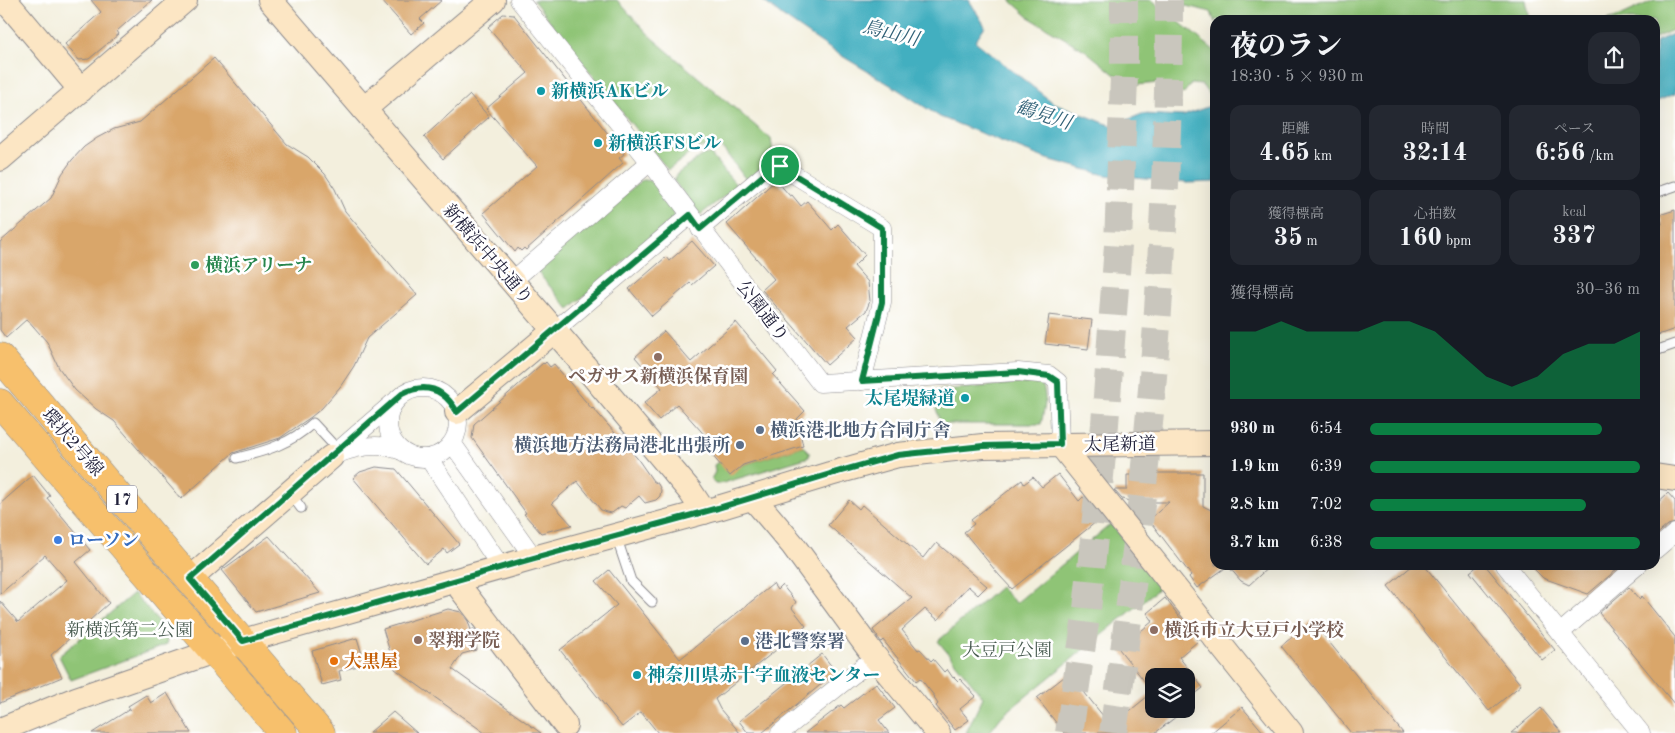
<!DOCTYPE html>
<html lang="ja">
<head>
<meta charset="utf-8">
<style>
	:root { --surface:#171b24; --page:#242831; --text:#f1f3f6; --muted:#9ea1a6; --accent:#0b8043 }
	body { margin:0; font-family:"Old Standard TT","Noto Serif JP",serif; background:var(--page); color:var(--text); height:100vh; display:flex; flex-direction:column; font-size:19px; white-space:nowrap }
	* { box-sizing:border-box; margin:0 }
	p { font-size:16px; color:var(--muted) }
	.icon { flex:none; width:28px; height:28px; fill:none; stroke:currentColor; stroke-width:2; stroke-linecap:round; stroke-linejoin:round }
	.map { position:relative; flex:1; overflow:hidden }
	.details { position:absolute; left:1210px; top:15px; width:450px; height:555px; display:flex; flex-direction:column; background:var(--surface); border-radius:15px; box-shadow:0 5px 20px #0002 }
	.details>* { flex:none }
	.tools { position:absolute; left:1145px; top:668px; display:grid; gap:10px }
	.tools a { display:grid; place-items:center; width:50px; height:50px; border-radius:10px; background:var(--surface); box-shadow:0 5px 20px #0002; font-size:25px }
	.pin { position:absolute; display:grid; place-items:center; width:42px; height:42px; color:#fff; margin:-21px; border:2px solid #fff; border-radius:50%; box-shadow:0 1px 5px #0007 }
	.round { display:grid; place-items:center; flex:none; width:52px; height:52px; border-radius:15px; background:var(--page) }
	.headline { display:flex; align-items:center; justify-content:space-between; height:85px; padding:0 20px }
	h1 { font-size:28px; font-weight:800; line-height:38px }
	.metrics { display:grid; grid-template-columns:repeat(3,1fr); gap:8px; height:85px; padding:5px 20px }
	.metrics div { display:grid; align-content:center; border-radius:12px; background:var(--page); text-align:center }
	.metrics b { font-size:25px; font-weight:800 }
	.metrics small { font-size:14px; font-weight:400 }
	.metrics p { font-size:14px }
	.chart { height:140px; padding:10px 20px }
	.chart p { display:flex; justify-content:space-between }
	.chart svg { width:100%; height:90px; margin-top:5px; fill:var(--accent); opacity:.7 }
	ul { padding:0 20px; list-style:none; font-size:16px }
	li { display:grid; grid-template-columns:80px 60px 1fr; align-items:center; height:38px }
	li i { height:12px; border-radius:6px; background:var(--accent) }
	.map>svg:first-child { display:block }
</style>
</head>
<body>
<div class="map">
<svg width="1675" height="733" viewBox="0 0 1675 733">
	<rect width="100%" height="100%" fill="#fff"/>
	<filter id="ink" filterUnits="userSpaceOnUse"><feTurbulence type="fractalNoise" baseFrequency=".02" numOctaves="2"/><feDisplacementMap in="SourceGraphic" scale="10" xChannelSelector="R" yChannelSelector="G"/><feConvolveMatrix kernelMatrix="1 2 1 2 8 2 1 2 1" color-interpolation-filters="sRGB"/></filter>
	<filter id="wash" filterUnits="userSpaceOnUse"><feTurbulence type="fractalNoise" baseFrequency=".0096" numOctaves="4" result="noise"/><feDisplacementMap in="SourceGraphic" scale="20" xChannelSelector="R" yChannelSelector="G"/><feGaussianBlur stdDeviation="1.12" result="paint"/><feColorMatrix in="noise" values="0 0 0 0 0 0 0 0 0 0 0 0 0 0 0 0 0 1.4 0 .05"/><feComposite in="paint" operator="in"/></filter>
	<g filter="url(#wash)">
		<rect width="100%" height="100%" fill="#f3efdd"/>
		<g fill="#8fc476" stroke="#587358">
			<polygon points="533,0 617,0 652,38 771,139 774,158 747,181 724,150 715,144 696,149 668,170"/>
			<polygon points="1010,0 1152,0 1215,51 1215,99 1212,99 1202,85 1191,84 1183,94 1159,83 1136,85 1114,74 1086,51 1030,18"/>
			<polygon points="1186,0 1526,0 1530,20 1215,20 1215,23 1211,12 1182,5"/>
			<polygon points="1654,0 1675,0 1675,29 1655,38 1655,20 1607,20 1620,16"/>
			<polygon points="708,154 710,154 737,186 700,215 674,181 677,174 703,155"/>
			<path d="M 642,180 C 645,180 647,180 650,181 C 657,186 676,210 674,218 L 569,309 L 535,269 Z"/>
			<path d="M 1037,382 L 1042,384 C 1048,398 1044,410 1041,424 L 940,424 L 932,391 Z"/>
			<polygon points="803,446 809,452 809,457 720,484 716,484 711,479 715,472 714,465 718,462 743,465"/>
			<polygon points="1111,524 1163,585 1002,716 989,733 966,733 983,697 938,641 1000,587 1016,603"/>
			<polygon points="134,593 168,633 166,645 71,680 59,656"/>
		</g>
		<g fill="#43afc0" stroke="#32687e">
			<polygon points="762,0 969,0 985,26 975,41 1052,102 1112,126 1142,114 1183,116 1215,104 1215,182 1187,183 1105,175 1044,158 940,117 897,89 832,50 782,16"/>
			<polygon points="1675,33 1675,94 1655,102 1655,42"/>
		</g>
		<g id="blocks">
			<g fill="#d9a66b">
				<polygon points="91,0 152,0 117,31 119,34 89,59 79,60 65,44 101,12"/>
				<polygon points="381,0 442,0 420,19 424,23 411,34"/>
				<polygon points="503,14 514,15 624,154 619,158 623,163 526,250 524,248 521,251 518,248 515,252 483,213 537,166 486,109 528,73 488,27"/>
				<polygon points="214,58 287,144 308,157 325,174 335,189 345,211 417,295 367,338 354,366 340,387 322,408 311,417 280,438 233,453 181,499 114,421 96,409 75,390 59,368 47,342 27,319 6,338 0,330 0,242 51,198 62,174 72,160 84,147 97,138 114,129 140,122"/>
				<polygon points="470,95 489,117 443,159 424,137"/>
				<polygon points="776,180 790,196 792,195 801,206 807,201 832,230 838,224 865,255 854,266 868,282 870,301 866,311 848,326 858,337 827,365 762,290 774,279 727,224"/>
				<polygon points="1675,210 1675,329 1658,335 1655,326 1655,226 1662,224 1659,215"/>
				<polygon points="692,241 714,266 692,285 690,283 652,316 629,289 666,257 669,261"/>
				<polygon points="1049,315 1092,320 1088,349 1045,344"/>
				<polygon points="736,322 777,371 773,375 805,411 797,419 803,446 743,465 730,476 703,445 709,440 677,404 659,420 644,403 662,388 635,357 664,331 691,362"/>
				<polygon points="546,362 550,367 554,364 592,409 593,408 637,458 653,481 658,484 661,490 660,496 656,500 645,503 639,496 625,508 621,506 612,513 606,512 601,510 577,481 552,503 572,525 541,533 524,514 526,513 472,438 474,424 543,363 544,364"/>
				<polygon points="376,467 396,469 459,544 447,553 444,549 426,564 353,478 360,472"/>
				<polygon points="1135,473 1203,473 1203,506 1215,512 1215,565 1271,565 1249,585 1241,581 1228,566 1197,588 1189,577 1191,575 1149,520 1169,502 1133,502 1122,499 1114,490 1127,490 1127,475 1135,475"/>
				<polygon points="1058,474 1079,501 1083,497 1101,518 1012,589 999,575 964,532 974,524 971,520 1022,480 1024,484 1033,477 1042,487"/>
				<polygon points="33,475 50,496 47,498 90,550 76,562 109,603 51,655 62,677 0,703 0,601 18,622 67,580 45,555 0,594 0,504"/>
				<polygon points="1668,493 1675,501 1675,523 1668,525 1655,536 1655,505"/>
				<polygon points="849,500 859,509 862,505 923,558 930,549 931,550 937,543 987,586 978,595 968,586 938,620 925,609 902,630 918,650 920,649 931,661 933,659 944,672 947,669 953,678 954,677 958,681 960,679 976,696 960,709 969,720 955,730 936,706 938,704 934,698 935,697 920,678 916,681 883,640 881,642 873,630 912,598 828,525"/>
				<polygon points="269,536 320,593 256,612 222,570"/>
				<polygon points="1413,565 1424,565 1521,685 1489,711 1388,586"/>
				<polygon points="1479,565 1485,565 1555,650 1542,660 1470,572"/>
				<polygon points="1530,565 1622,565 1588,594 1543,578"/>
				<polygon points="609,570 680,659 773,584 777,590 782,585 796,602 792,608 806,626 715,699 720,709 740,733 658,733 641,712 622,727 560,650 617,605 596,581"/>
				<polygon points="1629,587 1639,599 1642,596 1675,637 1675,705 1599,613"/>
				<polygon points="1165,598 1198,641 1179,657 1203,688 1186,701 1186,676 1154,676 1154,709 1186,709 1155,733 1064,733 1037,698 1069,673 1111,726 1153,692 1119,649 1153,621 1147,613"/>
				<polygon points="448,609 461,612 468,621 471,630 474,629 479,635 481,642 476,643 477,650 462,654 452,669 541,733 485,733 395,669 383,629"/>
				<polygon points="1312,621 1403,733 1351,733 1281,646"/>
				<polygon points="357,638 365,664 339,671 341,680 322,685 312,651"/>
				<polygon points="822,654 836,672 762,733 748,733 739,721"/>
				<polygon points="876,683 895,708 879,720 889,733 805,733 841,705 844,708"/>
				<polygon points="167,693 191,733 92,733 130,709 128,706 146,695 151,703"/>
				<polygon points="1242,707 1264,733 1211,733"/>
				<polygon points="1541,708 1562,733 1511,733"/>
				<polygon points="393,712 417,733 369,733"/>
			</g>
		</g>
	</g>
	<g filter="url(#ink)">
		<use href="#blocks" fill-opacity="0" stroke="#8a888c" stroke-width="1"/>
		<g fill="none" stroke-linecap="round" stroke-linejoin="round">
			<g stroke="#c9c6bd" stroke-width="28" stroke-dasharray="28 14" stroke-linecap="butt">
				<polyline points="1069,733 1087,610 1105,424 1118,245 1124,77 1124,0"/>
				<path d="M 1113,733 C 1147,490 1169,245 1169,0"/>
			</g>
			<defs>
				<g id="lane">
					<polyline points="1655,193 1675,186"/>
					<polyline points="1655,351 1675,344"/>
					<path d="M 237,458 C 266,451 290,444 313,423 L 340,452"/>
					<polyline points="290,493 301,508"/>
					<polyline points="616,536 631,581 652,602"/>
				</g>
				<g id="street">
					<polyline points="519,0 650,162 820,383 1018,372 1049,375 1058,382 1060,444"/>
					<polyline points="700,229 772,168 780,166 882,228 882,302 862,381"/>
					<polyline points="512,281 650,162"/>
					<polyline points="555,330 690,215"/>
					<circle cx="423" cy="423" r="35"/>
					<polyline points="452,443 534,558"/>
					<path d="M 338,454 C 358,446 379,443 399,450"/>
					<polyline points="331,457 393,403"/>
					<polyline points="429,459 501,567"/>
					<polyline points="1655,550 1675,533"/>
					<polyline points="1505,565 1641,733"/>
					<polyline points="1560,633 1638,565"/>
					<polyline points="780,733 875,657"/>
				</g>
				<g id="secondary">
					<polyline points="5,0 81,90"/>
					<polyline points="270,0 566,344 690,491 704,512"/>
					<polyline points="364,109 493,0"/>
					<polyline points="0,159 185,0"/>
					<polyline points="457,412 555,330"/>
					<polyline points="1060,444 1291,733"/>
					<polyline points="1655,476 1675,479"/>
					<polyline points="753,498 792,544 875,657 938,733"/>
					<polyline points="190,579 331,457"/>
					<polyline points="455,581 565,725"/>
					<polyline points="0,730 76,699 243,641 534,558 718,508 830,474 898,455 983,446 1215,443"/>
				</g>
				<g id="primary">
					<polyline points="0,357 321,733"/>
					<polyline points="0,403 283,733"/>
				</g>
			</defs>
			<use href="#lane" stroke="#8a888c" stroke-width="11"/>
			<use href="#street" stroke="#8a888c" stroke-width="19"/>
			<use href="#secondary" stroke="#8a888c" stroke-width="26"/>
			<use href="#primary" stroke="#8a888c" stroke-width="29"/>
			<use href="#lane" stroke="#fff" stroke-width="9"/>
			<use href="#street" stroke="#fff" stroke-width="18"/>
			<use href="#secondary" stroke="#fce6c4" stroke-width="24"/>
			<use href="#primary" stroke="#f7c06c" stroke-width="28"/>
		</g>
	</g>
	<g fill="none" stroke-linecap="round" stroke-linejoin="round" filter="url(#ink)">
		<defs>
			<path id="route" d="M 780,166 L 882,228 L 882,302 L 862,381 L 1018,372 L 1049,376 L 1058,382 L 1060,444 L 983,446 L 898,455 L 830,474 L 718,508 L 534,558 L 243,641 L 190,579 L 402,394 C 426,382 444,389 457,412 L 690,215 L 700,229 L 772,168 Z"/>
		</defs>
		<use href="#route" stroke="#fff" stroke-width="10"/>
		<use href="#route" stroke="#0b8043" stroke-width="6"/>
	</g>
	<g fill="#0f9aa8" stroke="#fff" stroke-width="2">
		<circle cx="541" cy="91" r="5"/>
		<circle cx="598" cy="143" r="5"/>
		<circle cx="965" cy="398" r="5"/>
		<circle cx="637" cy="675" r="5"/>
	</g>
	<circle fill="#2e9e5b" stroke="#fff" stroke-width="2" cx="195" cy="265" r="5"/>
	<g fill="#8d6e63" stroke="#fff" stroke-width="2">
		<circle cx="658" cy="357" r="5"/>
		<circle cx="1154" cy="630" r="5"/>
		<circle cx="418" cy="640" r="5"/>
	</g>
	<g fill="#5c6f8a" stroke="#fff" stroke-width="2">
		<circle cx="760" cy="430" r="5"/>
		<circle cx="740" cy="445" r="5"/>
		<circle cx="745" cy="641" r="5"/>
	</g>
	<circle fill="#3f7fe0" stroke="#fff" stroke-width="2" cx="58" cy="540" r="5"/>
	<circle fill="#e8710a" stroke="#fff" stroke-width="2" cx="334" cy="661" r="5"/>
	<g text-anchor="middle" stroke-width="5" stroke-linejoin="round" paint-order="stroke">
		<rect fill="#fff" stroke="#646476" stroke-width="1" x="107" y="485.5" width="30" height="27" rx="4"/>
		<g font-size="16" font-weight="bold" fill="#22223b">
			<text x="122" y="505">17</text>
		</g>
		<g font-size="18" font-weight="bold" fill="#0d838f" stroke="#fff" text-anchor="start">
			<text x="551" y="97">新横浜AKビル</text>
			<text x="608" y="149">新横浜FSビル</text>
			<text x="955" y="404" text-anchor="end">太尾堤緑道</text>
			<text x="647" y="681">神奈川県赤十字血液センター</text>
		</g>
		<g font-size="18" fill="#22223b" stroke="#fff">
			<text transform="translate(488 254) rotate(49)" y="6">新横浜中央通り</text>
			<text transform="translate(763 311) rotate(52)" y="6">公園通り</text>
			<text transform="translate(73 442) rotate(49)" y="6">環状2号線</text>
			<text transform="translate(1120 444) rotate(-1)" y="6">太尾新道</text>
		</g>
		<g font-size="18" font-weight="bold" fill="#27864d" stroke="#fff" text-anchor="start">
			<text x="205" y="271">横浜アリーナ</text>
		</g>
		<g font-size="18" font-weight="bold" fill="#785e54" stroke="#fff" text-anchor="start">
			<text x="658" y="382" text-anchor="middle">ペガサス新横浜保育園</text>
			<text x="1164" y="636">横浜市立大豆戸小学校</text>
			<text x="428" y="646">翠翔学院</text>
		</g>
		<g font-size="18" font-weight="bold" fill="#4e5e75" stroke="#fff" text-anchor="start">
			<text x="770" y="436">横浜港北地方合同庁舎</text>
			<text x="730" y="451" text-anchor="end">横浜地方法務局港北出張所</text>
			<text x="755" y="647">港北警察署</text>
		</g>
		<g font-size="18" font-weight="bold" fill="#366cbe" stroke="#fff" text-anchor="start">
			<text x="68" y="546">ローソン</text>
		</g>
		<g font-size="18" fill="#485b50" stroke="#fff">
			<text x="130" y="636">新横浜第二公園</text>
			<text x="1007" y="656">大豆戸公園</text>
		</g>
		<g font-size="18" font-weight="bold" fill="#c56008" stroke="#fff" text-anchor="start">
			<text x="344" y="667">大黒屋</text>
		</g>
		<g font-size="19" font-style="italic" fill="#316177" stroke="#fff">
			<text transform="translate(891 32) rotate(14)" y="7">鳥山川</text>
			<text transform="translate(1044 114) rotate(18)" y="7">鶴見川</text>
		</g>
	</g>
</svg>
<div class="tools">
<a><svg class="icon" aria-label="layers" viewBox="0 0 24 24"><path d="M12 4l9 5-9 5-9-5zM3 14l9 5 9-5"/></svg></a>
</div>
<div class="pin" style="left:780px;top:166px;background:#1e9e55"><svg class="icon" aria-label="arrive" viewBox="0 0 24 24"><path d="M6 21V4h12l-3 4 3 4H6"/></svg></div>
<section class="details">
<div class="headline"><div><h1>夜のラン</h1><p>18:30 · 5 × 930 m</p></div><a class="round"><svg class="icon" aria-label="share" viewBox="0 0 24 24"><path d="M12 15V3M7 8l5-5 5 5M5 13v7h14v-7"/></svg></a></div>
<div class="metrics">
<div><p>距離</p><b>4.65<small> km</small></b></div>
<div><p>時間</p><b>32:14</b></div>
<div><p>ペース</p><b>6:56<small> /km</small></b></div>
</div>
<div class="metrics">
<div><p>獲得標高</p><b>35<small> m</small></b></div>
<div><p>心拍数</p><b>160<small> bpm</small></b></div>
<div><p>kcal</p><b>337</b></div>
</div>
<div class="chart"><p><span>獲得標高</span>30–36 m</p>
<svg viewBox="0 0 160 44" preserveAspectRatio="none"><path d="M0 44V11L10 11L20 6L30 11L40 11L50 11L60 6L70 6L80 11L90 22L100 33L110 38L120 33L130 22L140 17L150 17L160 11V44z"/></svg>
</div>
<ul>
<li><b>930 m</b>6:54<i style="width:86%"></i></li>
<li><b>1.9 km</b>6:39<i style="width:100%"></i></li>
<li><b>2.8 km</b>7:02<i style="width:80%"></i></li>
<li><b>3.7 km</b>6:38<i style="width:100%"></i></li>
</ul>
</section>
</div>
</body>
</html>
